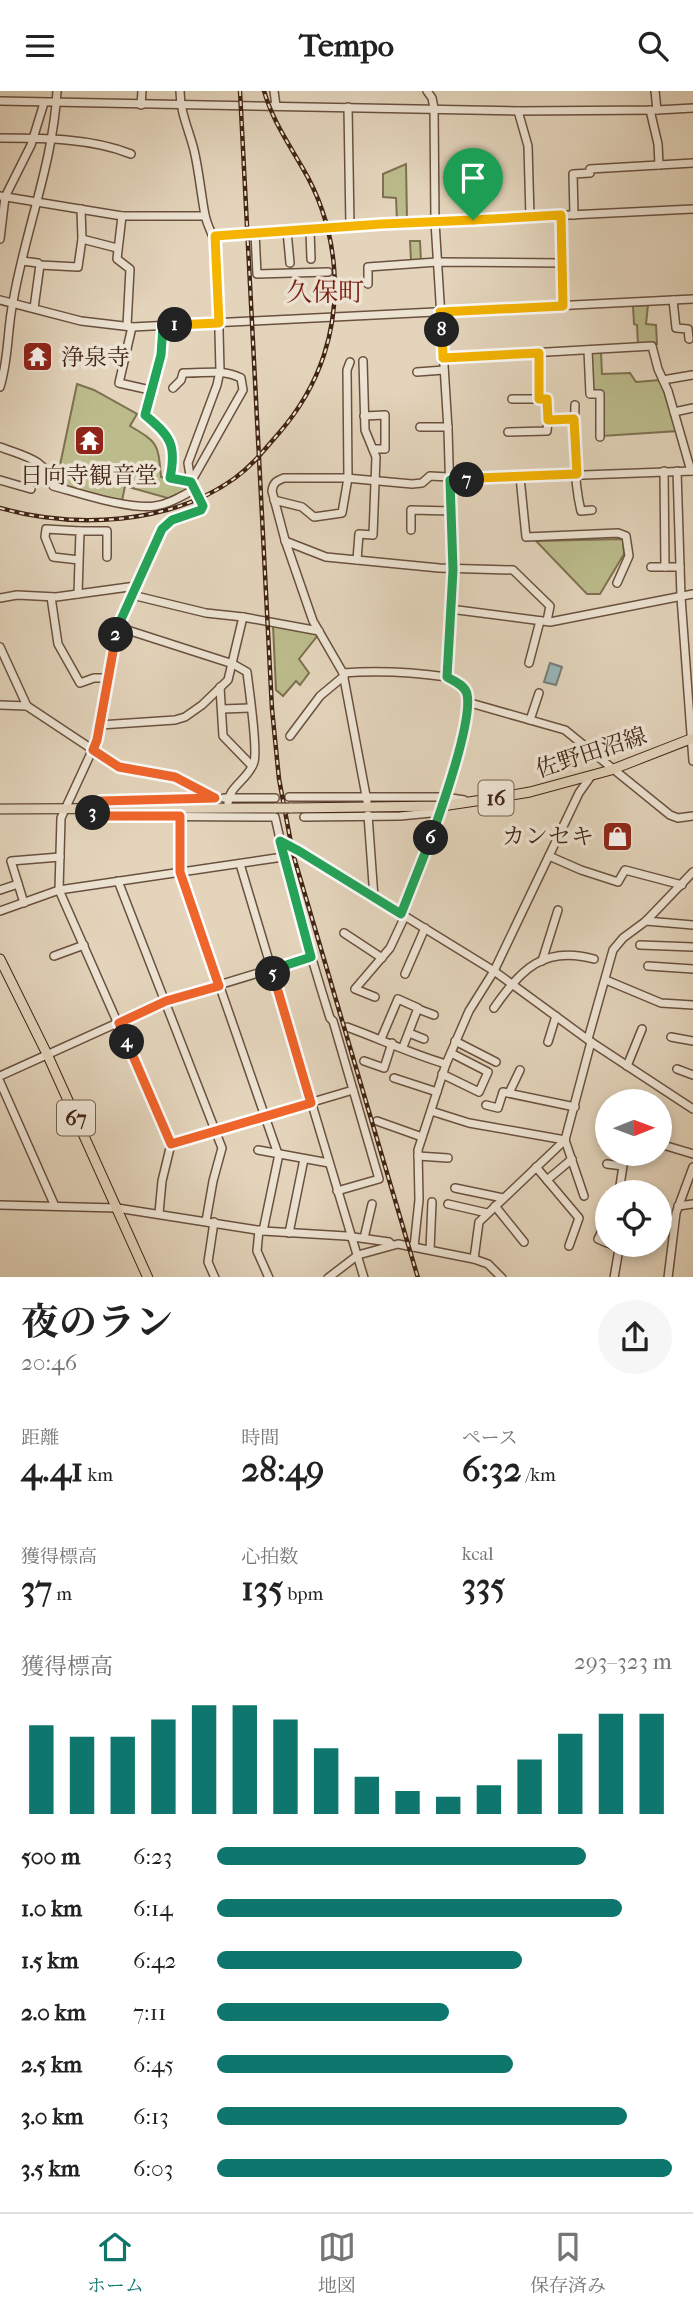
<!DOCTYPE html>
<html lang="ja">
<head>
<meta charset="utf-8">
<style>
	:root { --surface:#fff; --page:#f6f6f6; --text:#222; --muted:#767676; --line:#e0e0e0; --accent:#0f766e }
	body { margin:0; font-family:"IM FELL French Canon","Noto Serif JP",serif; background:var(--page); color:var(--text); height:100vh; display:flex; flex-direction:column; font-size:26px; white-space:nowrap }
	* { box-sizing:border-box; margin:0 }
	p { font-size:23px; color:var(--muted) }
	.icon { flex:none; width:38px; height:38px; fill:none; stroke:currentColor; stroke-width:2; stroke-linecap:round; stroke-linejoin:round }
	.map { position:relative; height:1186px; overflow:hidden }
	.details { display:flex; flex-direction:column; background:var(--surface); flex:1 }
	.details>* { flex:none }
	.needle { width:46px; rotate:89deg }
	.tools { position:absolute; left:595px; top:998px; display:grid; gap:14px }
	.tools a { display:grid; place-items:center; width:77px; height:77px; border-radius:50%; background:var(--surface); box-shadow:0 4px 10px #0003; font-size:35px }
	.pin { position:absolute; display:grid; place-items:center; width:60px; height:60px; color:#fff; margin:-72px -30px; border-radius:50% 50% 50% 0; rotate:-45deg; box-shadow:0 0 7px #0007 }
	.pin .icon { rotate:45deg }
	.km { position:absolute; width:35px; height:35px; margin:-18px; border-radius:50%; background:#222; color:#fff; font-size:19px; line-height:35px; text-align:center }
	.round { display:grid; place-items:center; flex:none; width:74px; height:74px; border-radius:37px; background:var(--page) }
	.summary { display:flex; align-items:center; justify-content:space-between; height:119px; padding:0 21px }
	h1 { font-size:38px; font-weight:700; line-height:52px }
	.metrics { display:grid; grid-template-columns:repeat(3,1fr); gap:10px; height:119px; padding:7px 21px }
	.metrics div { display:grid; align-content:center }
	.metrics b { font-size:35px; font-weight:700 }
	.metrics small { font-size:19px; font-weight:400 }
	.metrics p { font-size:19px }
	.chart { height:196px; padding:14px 21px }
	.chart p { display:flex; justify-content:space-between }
	.chart svg { width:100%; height:126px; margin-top:7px; stroke:var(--accent); stroke-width:6 }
	ul { padding:0 21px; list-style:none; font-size:23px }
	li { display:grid; grid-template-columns:112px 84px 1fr; align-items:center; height:52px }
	li i { height:18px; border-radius:9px; background:var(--accent) }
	header { display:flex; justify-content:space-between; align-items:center; height:91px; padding:0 21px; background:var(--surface); font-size:32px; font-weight:700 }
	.tab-bar { display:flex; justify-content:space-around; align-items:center; height:98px; border-top:2px solid var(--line); background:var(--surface); font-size:19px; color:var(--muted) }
	.tab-bar a { display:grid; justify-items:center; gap:4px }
	.tab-bar .active { color:var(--accent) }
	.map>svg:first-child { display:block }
</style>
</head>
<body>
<header><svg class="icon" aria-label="menu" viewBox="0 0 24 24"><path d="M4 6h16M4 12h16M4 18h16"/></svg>Tempo<svg class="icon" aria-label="search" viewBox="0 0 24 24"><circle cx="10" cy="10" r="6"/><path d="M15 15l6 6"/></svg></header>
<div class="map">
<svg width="693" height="1187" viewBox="0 0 693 1187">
	<rect width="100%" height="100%" fill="#e3d4bb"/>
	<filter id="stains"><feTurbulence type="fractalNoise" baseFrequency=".00286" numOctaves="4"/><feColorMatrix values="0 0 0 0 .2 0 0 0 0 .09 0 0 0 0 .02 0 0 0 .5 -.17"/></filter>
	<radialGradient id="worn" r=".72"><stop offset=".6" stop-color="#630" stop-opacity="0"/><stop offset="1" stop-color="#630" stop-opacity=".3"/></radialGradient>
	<g fill="#bbbb8b" stroke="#7e7050" stroke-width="2">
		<polygon points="406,73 407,129 397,130 396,107 383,106 383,83"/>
		<polygon points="410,150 420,150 421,170 411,170"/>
		<polygon points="648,214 646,233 656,234 657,253 638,255 637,234 634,233 633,215"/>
		<polygon points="590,261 601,261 602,283 630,282 636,291 660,289 678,340 602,345 601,301 591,301"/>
		<path d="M 77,293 L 94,299 L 137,323 L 130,335 C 159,352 158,353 161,386 L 189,393 L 191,399 L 171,408 L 125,395 L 122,410 L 56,393 Z"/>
		<polygon points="623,448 624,463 600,503 587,503 536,450"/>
		<polygon points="273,534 315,541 318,544 299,568 309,582 300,594 296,590 283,605 276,599"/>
	</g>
	<polygon fill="#98b6b9" stroke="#767c77" stroke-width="2" points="550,572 562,576 556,594 544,591"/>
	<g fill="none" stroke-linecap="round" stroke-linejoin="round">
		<defs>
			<g id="minor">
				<path d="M 180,0 C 180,21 189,39 194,59 C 199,80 201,103 205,124 C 208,138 215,146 217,160 L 220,280 L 217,294 L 188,372 L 191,391 L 203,415 L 201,419 L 172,429 L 162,438 L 119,533 L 97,649 L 61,727 L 59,799 L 171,1053 L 353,999"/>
				<polyline points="274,0 276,15"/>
				<polyline points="655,0 657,19"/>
				<polyline points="0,10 518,20 657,19 693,17"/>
				<polyline points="141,14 142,0"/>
				<polyline points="348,16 350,136"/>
				<polyline points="650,19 658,53 659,74"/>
				<polyline points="518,20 528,55 530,126"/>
				<path d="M 0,47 C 43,47 91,47 131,63"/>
				<polyline points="0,105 122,125 205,125"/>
				<polyline points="561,124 563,215"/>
				<polyline points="574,124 573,83 590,82 590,78 693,72"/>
				<polyline points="122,125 117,168 130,178 127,235"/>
				<polyline points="310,139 311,168"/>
				<polyline points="287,140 290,172"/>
				<polyline points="255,142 257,183 328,181"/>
				<polyline points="215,145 382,133 693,118"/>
				<polyline points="0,148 5,106 31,54 44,12"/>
				<polyline points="82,148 117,157"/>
				<polyline points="22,170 38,172 40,174 78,176 82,148 81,118"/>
				<polyline points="368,193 368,176 437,171 562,172"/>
				<polyline points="0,209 81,230 132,236 693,208"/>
				<polyline points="673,209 676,237 688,238 689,248"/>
				<polyline points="34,217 40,174"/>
				<path d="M 163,235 L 161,264 L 145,324 C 170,345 177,353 170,387 L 191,391 L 243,299 L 241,287 C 221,277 204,283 183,282 L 181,289 L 173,297"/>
				<polyline points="132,236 119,292 150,299"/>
				<polyline points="588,259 590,303 600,303 600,346"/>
				<polyline points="539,262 539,308 547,308 548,329 574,328"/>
				<polyline points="443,267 652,255 658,278 668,300 691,380"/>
				<polyline points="417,281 444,279"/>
				<polyline points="663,289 692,284"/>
				<path d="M 0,296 C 9,267 7,239 13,211 C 25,140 53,73 57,0"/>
				<polyline points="512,308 539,308"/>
				<path d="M 575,314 C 574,348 573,387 581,420 L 592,419"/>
				<polyline points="674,321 693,317"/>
				<polyline points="364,325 385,324 385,358 373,358"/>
				<polyline points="420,336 448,336"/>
				<polyline points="508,341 547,340 548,329"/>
				<path d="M 0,356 C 23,365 47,368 53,395 C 79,402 129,419 155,415 C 169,413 182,405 195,398"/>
				<polyline points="664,380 665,476"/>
				<polyline points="677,380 681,506 693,670"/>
				<polyline points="520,386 526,446 618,442 626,445 629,465 617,492"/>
				<polyline points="0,389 31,398"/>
				<polyline points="450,389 693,380"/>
				<polyline points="274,409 302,416 314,426 342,422 348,387 347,279 350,271"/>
				<polyline points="411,439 411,419 451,420"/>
				<polyline points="80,440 107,440 107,466"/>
				<polyline points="285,450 326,466 439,477 513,479 550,515 547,530"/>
				<polyline points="357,469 359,443 373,444 376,366 365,339 363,270"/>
				<polyline points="651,476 680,476"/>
				<polyline points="78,503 80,440 46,438 45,446 53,466 79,469"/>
				<polyline points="132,504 206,522 243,526 319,540"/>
				<polyline points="51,506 58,553 80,592 94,587 108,587"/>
				<polyline points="0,507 17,504 56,506 136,495"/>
				<polyline points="450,518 550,531 693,503"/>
				<path d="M 118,536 L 233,573 L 247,581 C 249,599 258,657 254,671 C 249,688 229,695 228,712"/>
				<polyline points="0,556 27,615"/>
				<polyline points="529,572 540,530"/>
				<path d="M 343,582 C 378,579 412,581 447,586"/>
				<polyline points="220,596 223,645 252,675"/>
				<polyline points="467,611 565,639 670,724 678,727 693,725"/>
				<polyline points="0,614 27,615 119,676 175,686 215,707"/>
				<polyline points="222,618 250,617"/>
				<polyline points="530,629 539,602"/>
				<polyline points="100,634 175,629 185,626 202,614 228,589 243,526"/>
				<polyline points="290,645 320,605 344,585"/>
				<polyline points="289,706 445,706 464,709"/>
				<polyline points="224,707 275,707"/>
				<path d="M 367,710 L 343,582 L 313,530 L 285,449 L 272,400 C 273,392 276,390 284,387 L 346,387 L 412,393 L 422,392 L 430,385 L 449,386"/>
				<polyline points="89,716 101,710 212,707"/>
				<path d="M 86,719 L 102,725 L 275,726 C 290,794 309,860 330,927 L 333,930 L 379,1088 L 337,1100"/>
				<polyline points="368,724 374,807"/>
				<polyline points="180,725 180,781 278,1063"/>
				<polyline points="304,726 400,725 441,721"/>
				<polyline points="280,750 299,760 494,880 591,951 693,1018"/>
				<polyline points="549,765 581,779 618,791 625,779 682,794"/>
				<polyline points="240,773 364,1187"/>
				<polyline points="118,790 222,1057 213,1090 206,1130"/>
				<polyline points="0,799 18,793"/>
				<polyline points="24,812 11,770 60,766"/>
				<polyline points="0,820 59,799 283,766"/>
				<path d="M 401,823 C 418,781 480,633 464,596 L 447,586 L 452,477 L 448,338 L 435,131 L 434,17 L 432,7 L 427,0"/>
				<polyline points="646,830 693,834"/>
				<polyline points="344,842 382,867"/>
				<polyline points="640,854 693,856"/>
				<polyline points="54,865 84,854"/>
				<polyline points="542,870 558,819"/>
				<polyline points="648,875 693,878"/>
				<polyline points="405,883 425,837"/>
				<polyline points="606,889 661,912 693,914"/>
				<polyline points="375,906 355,898 390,857 405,825"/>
				<path d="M 494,917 C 520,879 544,854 594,868"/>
				<polyline points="418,918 434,924"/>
				<path d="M 347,936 C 380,948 412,963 446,973"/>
				<polyline points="409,942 424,948"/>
				<polyline points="671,946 693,950"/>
				<polyline points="381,948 398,908 418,917 403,956"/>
				<polyline points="588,948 613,859 623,847 646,830 693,781"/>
				<polyline points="455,950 496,971"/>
				<polyline points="548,951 556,925"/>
				<polyline points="364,970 384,977 392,952"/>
				<polyline points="627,975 642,938"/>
				<polyline points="677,978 693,984"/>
				<polyline points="442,983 479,1001 488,981 451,962"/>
				<polyline points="0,985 166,910 311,866"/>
				<polyline points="394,987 437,1001"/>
				<polyline points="0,991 54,1113"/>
				<polyline points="509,1002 520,979"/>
				<polyline points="486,1014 498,1017 503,1001 575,1016"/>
				<polyline points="431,1020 469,1032 565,1049"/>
				<polyline points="377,1030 422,1046"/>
				<polyline points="565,1049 584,1105"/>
				<polyline points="660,1053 693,1063"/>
				<polyline points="258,1059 329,1072"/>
				<polyline points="418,1065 448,1067"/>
				<polyline points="607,1073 623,1075 619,1101"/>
				<polyline points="536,1076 579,1127 569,1155"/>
				<polyline points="547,1089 572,1068"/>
				<polyline points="455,1097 503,1107"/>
				<polyline points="448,1113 487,1122"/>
				<polyline points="0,1114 117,1117 263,1140 346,1145 389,1151 392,1154"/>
				<polyline points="495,1115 524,1151"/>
				<polyline points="678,1115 693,1113"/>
				<polyline points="159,1122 162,1090 171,1053"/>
				<polyline points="607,1130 598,1148 607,1152"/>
				<polyline points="214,1131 208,1171 215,1187"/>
				<polyline points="259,1139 257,1160 269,1187"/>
				<polyline points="263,1140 279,1063"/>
				<polyline points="289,1142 304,1068"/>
				<polyline points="364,1147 372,1113"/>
				<polyline points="610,1153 619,1158 614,1187"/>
				<polyline points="414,1156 419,1109 418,1059 446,973 469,920 494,880 579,702 591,685"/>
				<polyline points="430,1159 432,1111"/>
				<polyline points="474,1168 479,1131 565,1049 591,951"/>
				<polyline points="328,1187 358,1164 398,1153 474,1168 488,1173 502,1187"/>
				<polyline points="668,1187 676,1122 693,1076"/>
			</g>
			<g id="major">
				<polyline points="290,717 442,715 489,708 530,701 611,679 693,647"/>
				<polyline points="0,718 276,717"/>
				<polyline points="0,868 48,965 148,1187"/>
			</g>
		</defs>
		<use href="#minor" stroke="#6a513e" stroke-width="10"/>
		<use href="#major" stroke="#422514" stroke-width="11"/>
		<use href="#minor" stroke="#ede3d3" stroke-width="7"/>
		<use href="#major" stroke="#e3d4bb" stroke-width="9"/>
		<defs>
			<g id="rail">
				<polyline points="240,0 272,618 279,688 293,763 418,1187"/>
				<path d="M 0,417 C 74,438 170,434 235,387 C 253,374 265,358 279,342 C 320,295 339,238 334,176 C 331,141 320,106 302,76 C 287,50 272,28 264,0"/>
			</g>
		</defs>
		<use href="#rail" stroke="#422514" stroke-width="4.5"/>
		<use href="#rail" stroke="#ede3d3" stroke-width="2" stroke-dasharray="5" stroke-linecap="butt"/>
		<defs>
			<polyline id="major-bridge" points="276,717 290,717"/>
		</defs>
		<use href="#major-bridge" stroke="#422514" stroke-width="11" stroke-linecap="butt"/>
		<use href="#major-bridge" stroke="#e3d4bb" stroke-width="9"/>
	</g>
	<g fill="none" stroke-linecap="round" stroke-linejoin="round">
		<defs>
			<polyline id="split-1" points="175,234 219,232 215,145 382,133 473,129"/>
			<path id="split-2" d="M 116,544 L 119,533 L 162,438 L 172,429 L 201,419 L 203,415 L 191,391 L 170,387 C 177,353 170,345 145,324 L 161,264 L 163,235 L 175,234"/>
			<polyline id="split-3" points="93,722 85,718 101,710 215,707 175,686 119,676 93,659 97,649 116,544"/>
			<polyline id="split-4" points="93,722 102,725 180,725 180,781 219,895 166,910 119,932 127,951"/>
			<polyline id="split-5" points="127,951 171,1053 311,1012 273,883"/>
			<polyline id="split-6" points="273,883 271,879 311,866 280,750 299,760 401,823 431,747"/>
			<path id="split-7" d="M 431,747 C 441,719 473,630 467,603 C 465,594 454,590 447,586 L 453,479 L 450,389 L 467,389"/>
			<polyline id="split-8" points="442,239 443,267 539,262 539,308 547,308 548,329 574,328 577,383 477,387 467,389"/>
			<polyline id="split-9" points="442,239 440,221 563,215 561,124 473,129"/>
		</defs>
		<use href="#split-1" stroke="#fff" stroke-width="14"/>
		<use href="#split-2" stroke="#fff" stroke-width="14"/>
		<use href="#split-3" stroke="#fff" stroke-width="14"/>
		<use href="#split-4" stroke="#fff" stroke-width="14"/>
		<use href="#split-5" stroke="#fff" stroke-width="14"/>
		<use href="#split-6" stroke="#fff" stroke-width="14"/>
		<use href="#split-7" stroke="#fff" stroke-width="14"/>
		<use href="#split-8" stroke="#fff" stroke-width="14"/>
		<use href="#split-9" stroke="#fff" stroke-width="14"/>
		<use href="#split-1" stroke="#f5b400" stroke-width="9"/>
		<use href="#split-2" stroke="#22a559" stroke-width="9"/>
		<use href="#split-3" stroke="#f0652b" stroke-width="9"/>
		<use href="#split-4" stroke="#f0652b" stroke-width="9"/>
		<use href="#split-5" stroke="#f0652b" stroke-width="9"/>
		<use href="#split-6" stroke="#22a559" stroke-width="9"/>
		<use href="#split-7" stroke="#22a559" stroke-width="9"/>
		<use href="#split-8" stroke="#f5b400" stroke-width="9"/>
		<use href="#split-9" stroke="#f5b400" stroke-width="9"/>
	</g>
	<defs>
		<symbol id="temple-square" viewBox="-11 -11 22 22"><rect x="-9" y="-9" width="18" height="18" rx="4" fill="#8f2418" stroke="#ede3d3"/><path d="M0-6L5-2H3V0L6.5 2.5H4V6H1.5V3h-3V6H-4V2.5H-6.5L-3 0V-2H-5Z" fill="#fff"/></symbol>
		<symbol id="shop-square" viewBox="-11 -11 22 22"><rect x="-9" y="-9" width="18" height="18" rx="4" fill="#8f2418" stroke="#ede3d3"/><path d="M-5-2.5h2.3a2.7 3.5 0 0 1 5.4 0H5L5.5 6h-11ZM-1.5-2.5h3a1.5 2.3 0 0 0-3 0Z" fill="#fff"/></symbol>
	</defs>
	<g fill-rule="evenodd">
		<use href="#temple-square" x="20" y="248" width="35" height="35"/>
		<use href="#temple-square" x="72" y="332" width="35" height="35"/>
		<use href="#shop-square" x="600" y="728" width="35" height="35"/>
	</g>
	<g text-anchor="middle" stroke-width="7" stroke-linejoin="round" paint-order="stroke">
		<g fill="#ede3d3" stroke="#755e4d" stroke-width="2">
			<rect x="478.5" y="689.5" width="35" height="35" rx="5"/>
			<rect x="57" y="1009.5" width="38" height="35" rx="5"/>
		</g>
		<g font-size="21" font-weight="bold" fill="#422514">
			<text x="496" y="714">16</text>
			<text x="76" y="1034">67</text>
		</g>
		<g font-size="23" fill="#422514" stroke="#ede3d3" text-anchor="start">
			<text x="61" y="274">浄泉寺</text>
			<text x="89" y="392" text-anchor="middle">日向寺観音堂</text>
			<text x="594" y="753" text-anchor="end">カンセキ</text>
		</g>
		<g font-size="23" fill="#422514" stroke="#ede3d3">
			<text transform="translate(591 661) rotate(-18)" y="8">佐野田沼線</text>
		</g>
		<g font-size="26" fill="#7a1f14" stroke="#ede3d3">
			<text x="325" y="210">久保町</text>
		</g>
	</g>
	<rect width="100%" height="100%" filter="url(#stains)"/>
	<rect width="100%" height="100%" fill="url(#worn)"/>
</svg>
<div class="tools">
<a><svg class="needle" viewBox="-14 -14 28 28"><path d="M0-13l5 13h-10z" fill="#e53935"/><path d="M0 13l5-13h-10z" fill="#767676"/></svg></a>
<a><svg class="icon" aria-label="locate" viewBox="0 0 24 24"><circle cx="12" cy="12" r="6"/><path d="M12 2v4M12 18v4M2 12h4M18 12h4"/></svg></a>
</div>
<div class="pin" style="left:473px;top:129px;background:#1e9e55"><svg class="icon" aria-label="arrive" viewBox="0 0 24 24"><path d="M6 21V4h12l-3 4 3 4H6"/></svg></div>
<b class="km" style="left:175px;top:234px">1</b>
<b class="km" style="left:116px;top:544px">2</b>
<b class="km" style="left:93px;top:722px">3</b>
<b class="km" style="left:127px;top:951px">4</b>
<b class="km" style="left:273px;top:883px">5</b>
<b class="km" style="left:431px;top:747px">6</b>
<b class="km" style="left:467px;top:389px">7</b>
<b class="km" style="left:442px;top:239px">8</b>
</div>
<section class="details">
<div class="summary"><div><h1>夜のラン</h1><p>20:46</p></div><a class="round"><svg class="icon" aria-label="share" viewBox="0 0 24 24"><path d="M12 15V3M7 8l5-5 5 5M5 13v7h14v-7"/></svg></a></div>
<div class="metrics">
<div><p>距離</p><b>4.41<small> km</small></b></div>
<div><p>時間</p><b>28:49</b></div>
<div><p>ペース</p><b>6:32<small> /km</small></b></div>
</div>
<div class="metrics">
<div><p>獲得標高</p><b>37<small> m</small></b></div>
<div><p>心拍数</p><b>135<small> bpm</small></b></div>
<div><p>kcal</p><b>335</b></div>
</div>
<div class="chart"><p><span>獲得標高</span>293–323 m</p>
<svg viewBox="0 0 160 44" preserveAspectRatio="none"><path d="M5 44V13M15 44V17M25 44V17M35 44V11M45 44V6M55 44V6M65 44V11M75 44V21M85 44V31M95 44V36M105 44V38M115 44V34M125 44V25M135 44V16M145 44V9M155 44V9"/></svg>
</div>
<ul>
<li><b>500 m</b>6:23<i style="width:81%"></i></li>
<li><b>1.0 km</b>6:14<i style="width:89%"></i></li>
<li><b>1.5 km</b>6:42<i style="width:67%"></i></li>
<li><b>2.0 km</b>7:11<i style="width:51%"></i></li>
<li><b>2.5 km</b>6:45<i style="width:65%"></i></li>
<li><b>3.0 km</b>6:13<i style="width:90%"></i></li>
<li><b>3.5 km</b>6:03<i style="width:100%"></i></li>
</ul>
</section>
<nav class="tab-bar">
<a class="active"><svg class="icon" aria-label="home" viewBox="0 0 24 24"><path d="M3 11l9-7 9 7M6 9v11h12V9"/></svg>ホーム</a>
<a><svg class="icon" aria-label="map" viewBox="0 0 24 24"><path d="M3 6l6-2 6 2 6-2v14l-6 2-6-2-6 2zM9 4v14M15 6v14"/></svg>地図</a>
<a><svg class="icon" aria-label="saved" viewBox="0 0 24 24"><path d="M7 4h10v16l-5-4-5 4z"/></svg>保存済み</a>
</nav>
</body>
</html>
